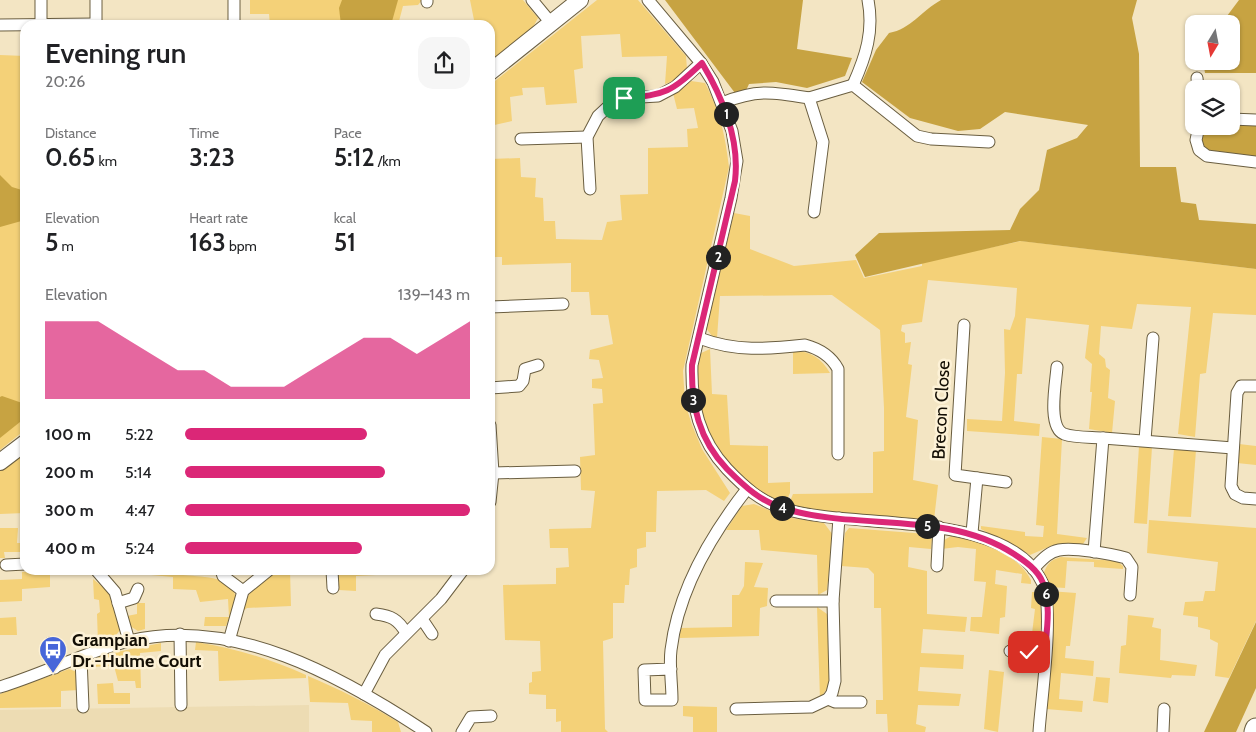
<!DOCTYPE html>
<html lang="en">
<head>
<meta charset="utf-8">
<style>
	:root { --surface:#fff; --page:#f6f6f6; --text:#202124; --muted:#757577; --accent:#db2777 }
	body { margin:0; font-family:Cabin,sans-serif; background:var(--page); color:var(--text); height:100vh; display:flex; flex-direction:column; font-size:19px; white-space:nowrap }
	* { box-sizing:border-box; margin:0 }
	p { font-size:16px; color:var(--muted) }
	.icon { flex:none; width:28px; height:28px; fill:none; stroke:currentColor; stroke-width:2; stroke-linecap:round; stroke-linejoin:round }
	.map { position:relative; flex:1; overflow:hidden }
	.side { position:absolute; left:20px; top:20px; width:475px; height:555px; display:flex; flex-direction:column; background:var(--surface); border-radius:15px; box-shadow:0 1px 4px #0004 }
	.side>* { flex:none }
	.needle { width:32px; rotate:190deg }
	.fabs { position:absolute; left:1185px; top:15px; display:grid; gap:10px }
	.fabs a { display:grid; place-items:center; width:55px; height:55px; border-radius:10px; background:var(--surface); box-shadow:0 1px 4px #0004; font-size:25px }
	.pin { position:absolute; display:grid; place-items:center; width:42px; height:42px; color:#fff; margin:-21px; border-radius:10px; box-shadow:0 2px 8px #0006 }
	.km { position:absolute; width:25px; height:25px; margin:-12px; border-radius:50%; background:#222; color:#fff; font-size:14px; line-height:25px; text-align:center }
	.round { display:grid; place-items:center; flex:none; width:52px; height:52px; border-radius:15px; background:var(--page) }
	.head { display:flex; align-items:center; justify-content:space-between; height:85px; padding:0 25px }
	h1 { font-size:28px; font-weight:600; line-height:38px }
	.metrics { display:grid; grid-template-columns:repeat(3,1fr); gap:8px; height:85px; padding:5px 25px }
	.metrics div { display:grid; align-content:center }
	.metrics b { font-size:25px; font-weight:600 }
	.metrics small { font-size:14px; font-weight:400 }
	.metrics p { font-size:14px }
	.chart { height:140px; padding:10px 25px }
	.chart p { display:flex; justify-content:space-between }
	.chart svg { width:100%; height:90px; margin-top:5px; fill:var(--accent); opacity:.7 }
	ul { padding:0 25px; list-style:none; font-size:16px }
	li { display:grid; grid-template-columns:80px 60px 1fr; align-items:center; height:38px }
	li i { height:12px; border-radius:6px; background:var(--accent) }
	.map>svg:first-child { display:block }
</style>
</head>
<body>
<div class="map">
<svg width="1256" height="732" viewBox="0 0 1256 732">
	<rect width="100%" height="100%" fill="#f3e5c3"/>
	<polygon fill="#eddcb3" points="309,705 309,732 0,732 0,710"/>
	<g fill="#f4d178">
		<polygon points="250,0 422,0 418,5 403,6 398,25 270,25 269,14 250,14"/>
		<polygon points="470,0 523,0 538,18 532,29 490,63 490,25 475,25"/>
		<polygon points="597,0 638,0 686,56 687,69 677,80 665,84 667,56 622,57 620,34 581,36 583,68 574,70 577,103 546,105 544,87 522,88 523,95 510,97 512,121 490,126 490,85"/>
		<polygon points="0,55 25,56 25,430 0,450"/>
		<path d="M 691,81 L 705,83 C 720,112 725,134 729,167 L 683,371 L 685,403 L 692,425 L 702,449 L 730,493 L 724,501 L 706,490 L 657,491 L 656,532 L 646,532 L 646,547 L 637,549 L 637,567 L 630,569 L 629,585 L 625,585 L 624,603 L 613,603 L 613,638 L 603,641 L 605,729 L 608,732 L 561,732 L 561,721 L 556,722 L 556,709 L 546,709 L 546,695 L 529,694 L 529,683 L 532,682 L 532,672 L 541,671 L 540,641 L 505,640 L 503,585 L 556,584 L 556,568 L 569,567 L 568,548 L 550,548 L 549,529 L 591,528 L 595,491 L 581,490 L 580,457 L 595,455 L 593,404 L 603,403 L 602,389 L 592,388 L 592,379 L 603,378 L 599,360 L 589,359 L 590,350 L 613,344 L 608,315 L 591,315 L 589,292 L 571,292 L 571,263 L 502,265 L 502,257 L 490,257 L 490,159 L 520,158 L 521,177 L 536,178 L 535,197 L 543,198 L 544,221 L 555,221 L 556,239 L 602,240 L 607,222 L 622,220 L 620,195 L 648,194 L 648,148 L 688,147 L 687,129 L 698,128 L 694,108 L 677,109 L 673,93 Z"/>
		<polygon points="734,213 750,216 750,249 794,266 856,260 864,278 922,266 922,262 1021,241 1256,269 1256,315 1213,313 1206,373 1200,374 1195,437 1178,434 1191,307 1137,304 1132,329 1101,326 1099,354 1105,359 1106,367 1110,370 1108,398 1115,401 1112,433 1089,429 1092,392 1090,392 1092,364 1085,358 1089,325 1026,318 1022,374 1017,374 1014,421 1040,424 1039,436 967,431 967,419 1002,421 1005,373 1004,329 1010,330 1015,316 1017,288 928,280 922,322 902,325 901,331 905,333 905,343 911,342 908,364 912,365 906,417 918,420 913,480 938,485 934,520 816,512 788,506 793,494 873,493 873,452 884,451 884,408 880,330 832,295 720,296 717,338 712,336 706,328"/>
		<polygon points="710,349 712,394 727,395 730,445 768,446 768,483 790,482 790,493 785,504 764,495 749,485 711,443 695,390 699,354"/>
		<path d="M 793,351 C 811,351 821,358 830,373 L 793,374 Z"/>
		<polygon points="1042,437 1062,439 1057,534 1087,538 1083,544 1053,545 1030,555 981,529 981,526 1025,532 1025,536 1043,537 1044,526 1036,525"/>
		<polygon points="1239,444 1256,446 1256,465 1237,463"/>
		<polygon points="1139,446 1152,447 1147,524 1134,523"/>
		<polygon points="1174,449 1196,450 1191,517 1168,516"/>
		<polygon points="25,450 25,513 0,514 0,469"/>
		<polygon points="754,504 786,517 824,523 833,535 827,590 818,595 817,555 761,550 759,530 726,530 742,506"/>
		<polygon points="1149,520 1256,528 1256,621 1229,678 1215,676 1218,643 1210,639 1210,630 1198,627 1198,617 1183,615 1185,602 1203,601 1205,591 1215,591 1218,562 1147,553"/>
		<polygon points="0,528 18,528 17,543 25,543 25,552 4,552 5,558 0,558"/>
		<polygon points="849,528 927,534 932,539 931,549 909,547 908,567 927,571 927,614 967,617 965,632 923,629 921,653 964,655 963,669 920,667 918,691 961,694 959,706 918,705 916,724 926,727 925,732 888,732 887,714 876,714 876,700 883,700 881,608 874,608 874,574 868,568 841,566 845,533"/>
		<path d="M 951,536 C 980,541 1016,552 1031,580 L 1031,584 L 1021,583 L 1022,574 L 996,570 L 995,584 L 1007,586 L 1005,617 L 1000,618 L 999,634 L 970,631 L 971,617 L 982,617 L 986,582 L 974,581 L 976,549 L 958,547 L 941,549 L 941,542 Z"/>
		<path d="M 1061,557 L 1117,561 L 1123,566 L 1123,569 L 1094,567 L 1094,562 L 1067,561 L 1065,588 L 1049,587 L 1043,575 C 1047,564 1050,560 1061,557 Z"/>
		<polygon points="745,562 763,563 754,587 768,588 767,606 760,608 759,636 680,638 680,628 732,627 732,595 739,595 744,586"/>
		<polygon points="50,570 50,587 22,589 22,601 0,602 0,580 22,579 22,572"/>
		<path d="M 151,570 L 182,570 L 183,575 C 197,577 232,575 235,595 C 237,604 229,617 226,626 L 204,626 L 205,617 L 229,617 L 228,599 L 200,602 L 196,590 L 173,589 L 173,577 L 151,575 Z"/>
		<path d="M 274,570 L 290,570 L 291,606 L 247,608 L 243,611 C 245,592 261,582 274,570 Z"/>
		<polygon points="338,570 376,570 376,575 356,576 356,591 339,590"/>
		<polygon points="93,579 110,593 120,630 114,638 98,643 97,614 100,612 99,600 94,599"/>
		<polygon points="1049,591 1076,593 1070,646 1066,646 1065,658 1094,661 1093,676 1061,673 1059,699 1083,701 1082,712 1046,709"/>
		<path d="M 1032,592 L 1036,592 C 1044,607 1041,626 1039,642 L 1030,650 L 1035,609 L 1031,608 Z"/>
		<polygon points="137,603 145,603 145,629 138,631 130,626 127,616 137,614"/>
		<polygon points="817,607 827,614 830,684 820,699"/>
		<polygon points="1128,615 1154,618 1152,627 1161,629 1160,660 1197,665 1195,676 1172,675 1171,678 1119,673 1121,646 1126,645"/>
		<polygon points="16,617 17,635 0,635 0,618"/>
		<path d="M 196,642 C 235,648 270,659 306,675 L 306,678 L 219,681 L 218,651 L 195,650 Z"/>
		<polygon points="161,643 161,651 140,653 141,688 136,688 135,681 118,681 114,666 90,667 90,661 107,654"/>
		<polygon points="69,669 77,672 79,690 61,691 61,707 0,708 0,694"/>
		<polygon points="989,670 1004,672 998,732 984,729"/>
		<path d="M 308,676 C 339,689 369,704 398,722 L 401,732 L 372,732 L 372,721 L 351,720 L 348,703 L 310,702 Z"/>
		<polygon points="1096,677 1110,678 1108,703 1093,701"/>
		<polygon points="113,683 114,693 130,693 130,704 98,704 97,684"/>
		<polygon points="683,706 717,707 717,732 693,732 693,717 683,716"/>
	</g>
	<g fill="#c7a342">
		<polygon points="342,0 398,0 391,25 341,25 339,8"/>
		<polygon points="665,0 803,0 797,49 852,58 845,76 807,88 776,82 749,84 741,101"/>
		<path d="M 941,0 L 1137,0 L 1132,18 L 1139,54 L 1140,167 L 1176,167 L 1181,202 L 1196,204 L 1199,220 L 1256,224 L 1256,269 L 1020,241 L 865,277 L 855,255 L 879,233 L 1010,230 L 1020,209 L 1039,190 L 1047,150 L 1077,138 L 1088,125 L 1005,112 L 980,129 L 958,131 L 910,118 L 862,82 L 876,50 L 889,33 C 911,29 921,11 941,0 Z"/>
		<polygon points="1239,0 1256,0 1256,73 1205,73 1203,61 1231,61 1231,24 1221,24"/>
		<polygon points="1231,124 1256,125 1256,158 1209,152 1201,147 1202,130 1204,126 1231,126"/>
		<polygon points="0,175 12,187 25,191 25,220 0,227"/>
		<polygon points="2,396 25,404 25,418 0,438 0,397"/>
		<polygon points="1256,622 1256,688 1236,732 1204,732"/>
	</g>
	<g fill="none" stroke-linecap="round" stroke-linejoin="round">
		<defs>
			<g id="street">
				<polyline points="96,0 96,25"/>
				<polyline points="427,0 427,2"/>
				<polyline points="532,0 551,23"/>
				<path d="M 648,0 L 701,63 L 713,82 L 732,131 L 737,161 L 731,198 L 692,365 C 691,405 699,439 727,469 C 744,487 761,502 785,509 C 853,530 1007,509 1042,582 C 1055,607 1041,700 1039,732"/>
				<polyline points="0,25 96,24"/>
				<polyline points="41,25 41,0"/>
				<polyline points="234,25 234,0"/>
				<polyline points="1197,78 1198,89"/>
				<path d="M 853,85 C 866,56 874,31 868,0"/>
				<polyline points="809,98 853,85 917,136 931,139 989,142"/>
				<path d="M 722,103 C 757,89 772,92 809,98 L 823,142 L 814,212"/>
				<polyline points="1231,119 1256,120"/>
				<polyline points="1199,126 1196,140 1199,150 1207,156 1256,162"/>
				<polyline points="521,139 587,137"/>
				<polyline points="590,189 587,137 598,116 611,104 624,98 658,96 675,87 701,63"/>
				<polyline points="490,307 563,304"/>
				<polyline points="964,325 955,475 1006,482"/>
				<path d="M 699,338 C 736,352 767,349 805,345 C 820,349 831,356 838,369 L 838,454"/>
				<path d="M 1057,367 C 1056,382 1047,427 1064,434 C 1075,438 1092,437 1103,438 L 1094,552"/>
				<polyline points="1256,386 1241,386 1237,393 1231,486 1235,494 1243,498 1256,499"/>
				<polyline points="490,388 519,386 523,381 525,369 538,365"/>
				<polyline points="490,425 493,473 490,502"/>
				<polyline points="1103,438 1233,448"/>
				<polyline points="1145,440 1153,338"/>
				<polyline points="493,473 575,471"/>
				<polyline points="839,518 833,601 835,681 832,693 828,699 835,702 861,702"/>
				<polyline points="972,533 977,478"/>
				<polyline points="6,565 25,564"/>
				<polyline points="937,566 939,527"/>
				<path d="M 1033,569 C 1041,561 1048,552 1059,550 C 1074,547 1111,554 1126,558 L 1132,567 L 1130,595"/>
				<polyline points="96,570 115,592 129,641"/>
				<polyline points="221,570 223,576 243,591"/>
				<polyline points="332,570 333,588"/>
				<polyline points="776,601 833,601"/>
				<polyline points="118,603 134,598 138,589"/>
				<path d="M 376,614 C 391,616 398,619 406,633"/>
				<polyline points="422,619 432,634"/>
				<polyline points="180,634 181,705"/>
				<polyline points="229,641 243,591 269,570"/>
				<polyline points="50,643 55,668"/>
				<polyline points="1010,651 1045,651"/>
				<polyline points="81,658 83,707"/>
				<path d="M 671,669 L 644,670 L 645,700 L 672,700 C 672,683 669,666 671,650 C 678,591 711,535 747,489"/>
				<path d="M 0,687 C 43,674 85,652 129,641 C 234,616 341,676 426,732"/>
				<polyline points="364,694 385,655 441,599 463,570"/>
				<polyline points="736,709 811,707 828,699"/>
				<polyline points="462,732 471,717 491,716"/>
				<polyline points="1163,732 1164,709"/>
			</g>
			<g id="secondary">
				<polyline points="490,72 580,0"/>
				<polyline points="0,462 25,443"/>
			</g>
			<polyline id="highway" points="1255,732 1256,729"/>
		</defs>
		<use href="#street" stroke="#6a5e40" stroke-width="13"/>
		<use href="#secondary" stroke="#6a5e40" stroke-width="18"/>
		<use href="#highway" stroke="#6a5e40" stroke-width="23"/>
		<use href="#street" stroke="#fff" stroke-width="11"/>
		<use href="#secondary" stroke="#fff" stroke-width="16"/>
		<use href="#highway" stroke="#fff" stroke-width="21"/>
	</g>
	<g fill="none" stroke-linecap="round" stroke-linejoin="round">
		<defs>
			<path id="route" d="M 624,98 C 666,95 671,92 702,63 C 723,98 740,139 735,181 L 692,365 C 691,405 699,440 727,469 C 745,487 761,502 786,509 C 860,531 946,510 1014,554 C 1025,561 1038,570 1043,583 C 1051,604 1047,629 1045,650 L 1029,652"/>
		</defs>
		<use href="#route" stroke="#fff" stroke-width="10"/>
		<use href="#route" stroke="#db2777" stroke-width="6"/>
	</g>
	<defs>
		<symbol id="bus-pin" viewBox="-11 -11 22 30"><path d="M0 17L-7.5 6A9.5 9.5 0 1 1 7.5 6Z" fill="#4766d9" stroke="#fdf2d7"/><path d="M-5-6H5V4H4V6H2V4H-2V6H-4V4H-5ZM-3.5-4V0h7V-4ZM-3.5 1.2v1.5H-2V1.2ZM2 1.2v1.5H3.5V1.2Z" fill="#fff"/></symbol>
	</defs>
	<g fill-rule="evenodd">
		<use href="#bus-pin" x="37" y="634" width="32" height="43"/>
	</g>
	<g text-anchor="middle" stroke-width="5" stroke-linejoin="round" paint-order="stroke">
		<g font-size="18" fill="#130e04" stroke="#fdf2d7">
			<text transform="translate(941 410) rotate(-87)" y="6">Brecon Close</text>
		</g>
		<g font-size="18" font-weight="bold" fill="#130e04" stroke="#fdf2d7" text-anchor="start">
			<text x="72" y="646">Grampian<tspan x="72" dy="21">Dr.-Hulme Court</tspan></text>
		</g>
	</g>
</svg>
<div class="fabs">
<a><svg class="needle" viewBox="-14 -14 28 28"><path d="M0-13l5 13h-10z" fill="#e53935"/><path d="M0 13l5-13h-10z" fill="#757577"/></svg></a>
<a><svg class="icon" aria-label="layers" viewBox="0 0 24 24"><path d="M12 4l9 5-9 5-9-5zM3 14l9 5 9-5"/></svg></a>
</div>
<div class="pin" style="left:624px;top:98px;background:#1e9e55"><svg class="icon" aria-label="arrive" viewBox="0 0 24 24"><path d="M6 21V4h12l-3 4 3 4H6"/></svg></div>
<div class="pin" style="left:1029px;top:652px;background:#d93025"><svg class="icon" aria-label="check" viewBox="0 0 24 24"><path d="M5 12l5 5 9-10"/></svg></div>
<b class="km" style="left:726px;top:114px">1</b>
<b class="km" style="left:718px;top:257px">2</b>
<b class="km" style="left:693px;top:400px">3</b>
<b class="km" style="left:782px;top:508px">4</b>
<b class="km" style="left:927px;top:526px">5</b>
<b class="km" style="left:1046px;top:594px">6</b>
<section class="side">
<div class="head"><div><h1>Evening run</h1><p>20:26</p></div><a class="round"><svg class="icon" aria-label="share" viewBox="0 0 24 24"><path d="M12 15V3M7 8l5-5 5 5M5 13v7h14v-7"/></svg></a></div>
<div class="metrics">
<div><p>Distance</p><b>0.65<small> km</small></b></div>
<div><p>Time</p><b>3:23</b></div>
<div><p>Pace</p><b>5:12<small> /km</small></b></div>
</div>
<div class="metrics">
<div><p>Elevation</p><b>5<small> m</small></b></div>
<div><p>Heart rate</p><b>163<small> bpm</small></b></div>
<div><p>kcal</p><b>51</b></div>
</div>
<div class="chart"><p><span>Elevation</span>139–143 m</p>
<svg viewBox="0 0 160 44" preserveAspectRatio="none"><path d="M0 44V6L10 6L20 6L30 14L40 22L50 30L60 30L70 38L80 38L90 38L100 30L110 22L120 14L130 14L140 22L150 14L160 6V44z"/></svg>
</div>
<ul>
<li><b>100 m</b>5:22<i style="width:64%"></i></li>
<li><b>200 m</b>5:14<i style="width:70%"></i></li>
<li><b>300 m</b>4:47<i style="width:100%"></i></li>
<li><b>400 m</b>5:24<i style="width:62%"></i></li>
</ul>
</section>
</div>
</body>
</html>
